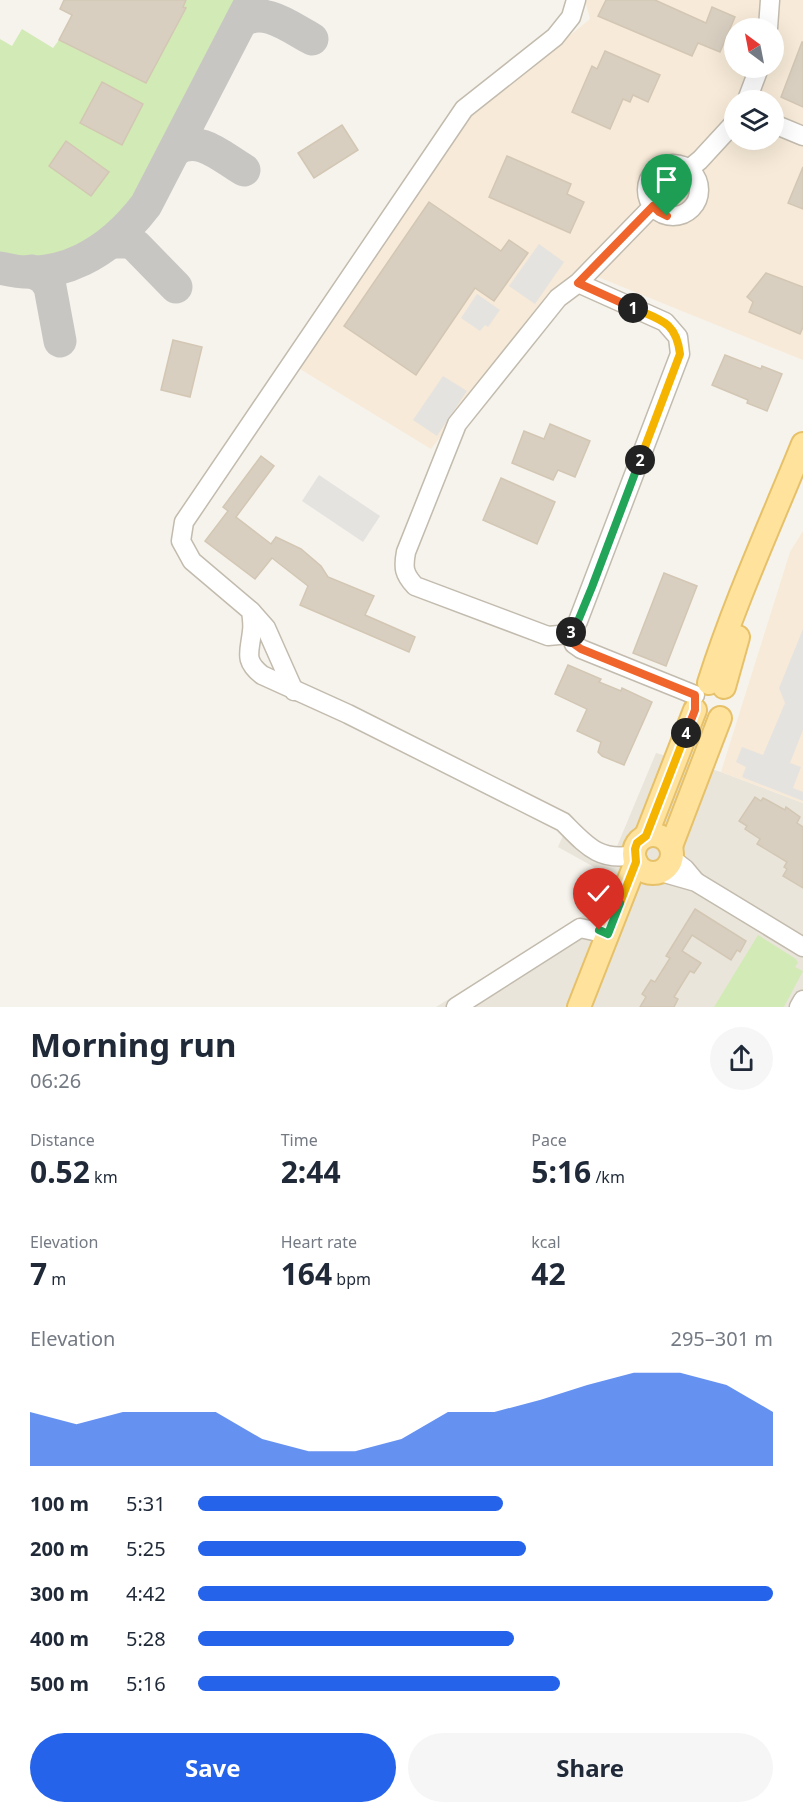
<!DOCTYPE html>
<html lang="en">
<head>
<meta charset="utf-8">
<style>
	:root { --surface:#fff; --page:#f6f6f7; --text:#1f2937; --muted:#747a83; --accent:#2563eb }
	body { margin:0; font-family:"Noto Sans",sans-serif; background:var(--page); color:var(--text); height:100vh; display:flex; flex-direction:column; font-size:22px; white-space:nowrap }
	* { box-sizing:border-box; margin:0 }
	p { font-size:20px; color:var(--muted) }
	.icon { flex:none; width:33px; height:33px; fill:none; stroke:currentColor; stroke-width:2; stroke-linecap:round; stroke-linejoin:round }
	.map { position:relative; height:1007px; overflow:hidden }
	.panel { display:flex; flex-direction:column; background:var(--surface); flex:1 }
	.panel>* { flex:none }
	.needle { width:39px; rotate:328deg }
	.buttons { position:absolute; left:724px; top:18px; display:grid; gap:12px }
	.buttons a { display:grid; place-items:center; width:60px; height:60px; border-radius:50%; background:var(--surface); box-shadow:0 6px 24px #0002; font-size:30px }
	.pin { position:absolute; display:grid; place-items:center; width:51px; height:51px; color:#fff; margin:-62px -26px; border-radius:50% 50% 50% 0; rotate:-45deg; box-shadow:0 0 6px #0007 }
	.pin .icon { rotate:45deg }
	.km { position:absolute; width:30px; height:30px; margin:-15px; border-radius:50%; background:#222; color:#fff; font-size:16px; line-height:30px; text-align:center }
	.round { display:grid; place-items:center; flex:none; width:63px; height:63px; border-radius:32px; background:var(--page) }
	.summary { display:flex; align-items:center; justify-content:space-between; height:102px; padding:0 30px }
	h1 { font-size:33px; font-weight:700; line-height:45px }
	.metrics { display:grid; grid-template-columns:repeat(3,1fr); gap:9px; height:102px; padding:6px 30px }
	.metrics div { display:grid; align-content:center }
	.metrics b { font-size:30px; font-weight:700 }
	.metrics small { font-size:16px; font-weight:400 }
	.metrics p { font-size:16px }
	.chart { height:168px; padding:12px 30px }
	.chart p { display:flex; justify-content:space-between }
	.chart svg { width:100%; height:108px; margin-top:6px; fill:var(--accent); opacity:.7 }
	.cta { display:flex; gap:12px; margin-top:auto; padding:12px 30px }
	.cta a { flex:1; height:69px; border-radius:36px; background:var(--accent); color:#fff; font-size:24px; font-weight:700; line-height:69px; text-align:center }
	.cta a+a { background:var(--page); color:var(--text) }
	ul { padding:0 30px; list-style:none; font-size:20px }
	li { display:grid; grid-template-columns:96px 72px 1fr; align-items:center; height:45px }
	li i { height:15px; border-radius:8px; background:var(--accent) }
	.map>svg:first-child { display:block }
</style>
</head>
<body>
<div class="map">
<svg width="803" height="1007" viewBox="0 0 803 1007">
	<rect width="100%" height="100%" fill="#f6f3ec"/>
	<polygon fill="#eae5da" points="656,753 721,772 803,803 803,1007 436,1007 587,913 604,886 594,867 558,847 565,831 615,851"/>
	<g fill="#f7ead8" fill-rule="evenodd">
		<path d="M 585,0 L 803,0 L 803,360 L 598,277 L 561,301 L 490,372 L 431,449 L 300,369 L 466,120 L 590,19 ZM 735,28 L 774,28 L 774,68 L 735,68 ZM 735,100 L 774,100 L 774,140 L 735,140 Z"/>
		<polygon points="803,531 803,803 721,772 790,552"/>
	</g>
	<g fill="#d2eab5">
		<polygon points="170,0 239,0 140,192 118,223 101,238 63,253 32,258 0,255 0,39 12,46 22,29 53,48 59,40 146,83 186,9"/>
		<polygon points="758,935 796,959 798,963 795,967 803,971 785,1005 784,1007 714,1007"/>
	</g>
	<g fill="#e5e3e0">
		<polygon points="539,244 564,262 535,304 509,286"/>
		<polygon points="477,294 500,310 488,327 485,325 480,331 461,318"/>
		<polygon points="443,376 467,391 437,436 413,420"/>
		<polygon points="319,475 380,516 363,542 302,501"/>
		<polygon points="803,629 803,730 790,763 801,767 793,788 803,792 803,801 742,777 746,767 736,762 742,747 763,755 785,703 779,688"/>
	</g>
	<g fill="none" stroke-linecap="round" stroke-linejoin="round">
		<g stroke="#c8c6c3" stroke-width="33">
			<path d="M 241,22 C 263,5 291,28 312,39"/>
			<path d="M 175,150 C 198,133 223,158 244,170"/>
			<polyline points="113,242 129,242 136,246 176,287"/>
			<path d="M 0,268 C 60,284 111,251 146,205 L 252,0"/>
			<polyline points="31,271 44,278 50,287 60,341"/>
		</g>
	</g>
	<g fill="#d8cfc1" stroke="#d3c7b4" stroke-width="1.5">
		<polygon points="64,0 186,0 183,7 186,8 146,83 59,40 72,15 60,9"/>
		<polygon points="606,0 655,0 706,23 712,7 735,17 720,52 698,43 692,56 598,16"/>
		<polygon points="802,42 803,42 803,107 781,97"/>
		<polygon points="605,51 660,75 648,102 633,95 630,102 623,99 610,129 572,112 592,66 597,69"/>
		<polygon points="102,82 143,104 122,145 80,123"/>
		<polygon points="342,125 358,150 314,178 298,153"/>
		<polygon points="66,141 109,172 91,196 49,166"/>
		<polygon points="507,156 571,184 567,194 584,202 570,233 489,197"/>
		<polygon points="803,167 803,209 788,203"/>
		<polygon points="429,202 501,251 509,240 528,253 494,301 475,288 416,375 344,326"/>
		<polygon points="766,273 803,287 803,327 800,334 749,312 753,302 747,297"/>
		<polygon points="173,340 202,347 190,397 161,390"/>
		<polygon points="725,355 761,369 762,366 782,374 767,411 747,403 748,400 712,385"/>
		<polygon points="550,424 590,441 575,477 558,470 553,480 512,463 524,431 544,439"/>
		<polygon points="261,456 274,466 236,517 271,544 276,537 301,549 321,566 328,577 374,596 365,615 415,637 409,652 300,605 308,586 272,558 255,579 205,541 228,511 223,507"/>
		<polygon points="501,478 555,502 537,544 483,520"/>
		<polygon points="664,573 697,586 666,666 633,653"/>
		<polygon points="568,665 601,679 599,682 621,691 622,688 652,702 624,765 602,756 598,752 601,742 577,731 587,709 555,694"/>
		<polygon points="755,797 761,801 763,798 767,800 785,810 786,807 800,817 797,823 803,827 803,888 783,876 787,869 784,867 787,862 757,844 760,839 745,829 747,826 739,821"/>
		<polygon points="695,909 746,941 740,952 737,950 731,960 692,935 682,951 701,963 694,973 690,971 674,997 678,999 674,1007 640,1007 646,997 642,994 651,980 655,982 670,958 666,956"/>
	</g>
	<g fill="none" stroke-linecap="round" stroke-linejoin="round">
		<defs>
			<g id="minor">
				<path d="M 576,0 L 571,17 L 555,37 L 464,109 L 184,522 L 181,541 L 192,561 L 251,611 C 252,618 253,625 252,631 C 250,652 243,660 262,675 L 348,714 L 563,822 C 586,845 599,862 634,855"/>
				<polyline points="768,28 770,0"/>
				<polyline points="747,100 759,68"/>
				<polyline points="774,124 803,136"/>
				<circle cx="673" cy="190" r="26"/>
				<polyline points="689,169 700,160 735,122"/>
				<path d="M 578,283 L 665,322 L 678,337 L 680,354 L 578,621 L 570,634 L 548,636 L 415,586 C 404,574 403,568 406,552 L 457,424 L 558,298 L 578,283 L 653,206"/>
				<polyline points="251,611 266,628 294,691"/>
				<polyline points="570,634 574,644 581,649 695,695"/>
				<polyline points="672,859 685,869 695,881"/>
				<polyline points="661,872 696,882 803,947"/>
				<polyline points="456,1007 580,928 608,934"/>
				<polyline points="799,1007 803,1000"/>
			</g>
			<g id="major">
				<path d="M 709,683 C 735,601 771,523 803,444"/>
				<polyline points="724,687 738,637"/>
				<circle cx="653" cy="854" r="19"/>
				<polyline points="646,836 695,710"/>
				<polyline points="671,846 720,718"/>
				<polyline points="579,1007 636,862"/>
			</g>
		</defs>
		<use href="#minor" stroke="#c2bbae" stroke-width="21"/>
		<use href="#major" stroke="#e6c16a" stroke-width="26"/>
		<use href="#minor" stroke="#fff" stroke-width="18"/>
		<use href="#major" stroke="#ffe39c" stroke-width="22"/>
	</g>
	<g fill="none" stroke-linecap="round" stroke-linejoin="round">
		<defs>
			<polyline id="split-1" points="633,308 578,283 653,206 659,212 667,216"/>
			<path id="split-2" d="M 633,308 C 660,320 676,321 680,354 L 640,460"/>
			<polyline id="split-3" points="571,632 578,621 592,587 640,460"/>
			<polyline id="split-4" points="571,632 570,634 574,644 581,649 695,695 695,710 686,733"/>
			<polyline id="split-5" points="620,903 636,862 635,849 637,843 646,836 686,733"/>
			<polyline id="split-6" points="599,930 608,934 620,903"/>
		</defs>
		<use href="#split-1" stroke="#fff" stroke-width="12"/>
		<use href="#split-2" stroke="#fff" stroke-width="12"/>
		<use href="#split-3" stroke="#fff" stroke-width="12"/>
		<use href="#split-4" stroke="#fff" stroke-width="12"/>
		<use href="#split-5" stroke="#fff" stroke-width="12"/>
		<use href="#split-6" stroke="#fff" stroke-width="12"/>
		<use href="#split-1" stroke="#f0652b" stroke-width="8"/>
		<use href="#split-2" stroke="#f5b400" stroke-width="8"/>
		<use href="#split-3" stroke="#22a559" stroke-width="8"/>
		<use href="#split-4" stroke="#f0652b" stroke-width="8"/>
		<use href="#split-5" stroke="#f5b400" stroke-width="8"/>
		<use href="#split-6" stroke="#22a559" stroke-width="8"/>
	</g>
</svg>
<div class="buttons">
<a><svg class="needle" viewBox="-14 -14 28 28"><path d="M0-13l5 13h-10z" fill="#e53935"/><path d="M0 13l5-13h-10z" fill="#747a83"/></svg></a>
<a><svg class="icon" aria-label="layers" viewBox="0 0 24 24"><path d="M12 4l9 5-9 5-9-5zM3 14l9 5 9-5"/></svg></a>
</div>
<div class="pin" style="left:667px;top:216px;background:#1e9e55"><svg class="icon" aria-label="arrive" viewBox="0 0 24 24"><path d="M6 21V4h12l-3 4 3 4H6"/></svg></div>
<div class="pin" style="left:599px;top:930px;background:#d93025"><svg class="icon" aria-label="check" viewBox="0 0 24 24"><path d="M5 12l5 5 9-10"/></svg></div>
<b class="km" style="left:633px;top:308px">1</b>
<b class="km" style="left:640px;top:460px">2</b>
<b class="km" style="left:571px;top:632px">3</b>
<b class="km" style="left:686px;top:733px">4</b>
</div>
<section class="panel">
<div class="summary"><div><h1>Morning run</h1><p>06:26</p></div><a class="round"><svg class="icon" aria-label="share" viewBox="0 0 24 24"><path d="M12 15V3M7 8l5-5 5 5M5 13v7h14v-7"/></svg></a></div>
<div class="metrics">
<div><p>Distance</p><b>0.52<small> km</small></b></div>
<div><p>Time</p><b>2:44</b></div>
<div><p>Pace</p><b>5:16<small> /km</small></b></div>
</div>
<div class="metrics">
<div><p>Elevation</p><b>7<small> m</small></b></div>
<div><p>Heart rate</p><b>164<small> bpm</small></b></div>
<div><p>kcal</p><b>42</b></div>
</div>
<div class="chart"><p><span>Elevation</span>295–301 m</p>
<svg viewBox="0 0 160 44" preserveAspectRatio="none"><path d="M0 44V22L10 27L20 22L30 22L40 22L50 33L60 38L70 38L80 33L90 22L100 22L110 17L120 11L130 6L140 6L150 11L160 22V44z"/></svg>
</div>
<ul>
<li><b>100 m</b>5:31<i style="width:53%"></i></li>
<li><b>200 m</b>5:25<i style="width:57%"></i></li>
<li><b>300 m</b>4:42<i style="width:100%"></i></li>
<li><b>400 m</b>5:28<i style="width:55%"></i></li>
<li><b>500 m</b>5:16<i style="width:63%"></i></li>
</ul>
<div class="cta"><a>Save</a><a>Share</a></div>
</section>
</body>
</html>
